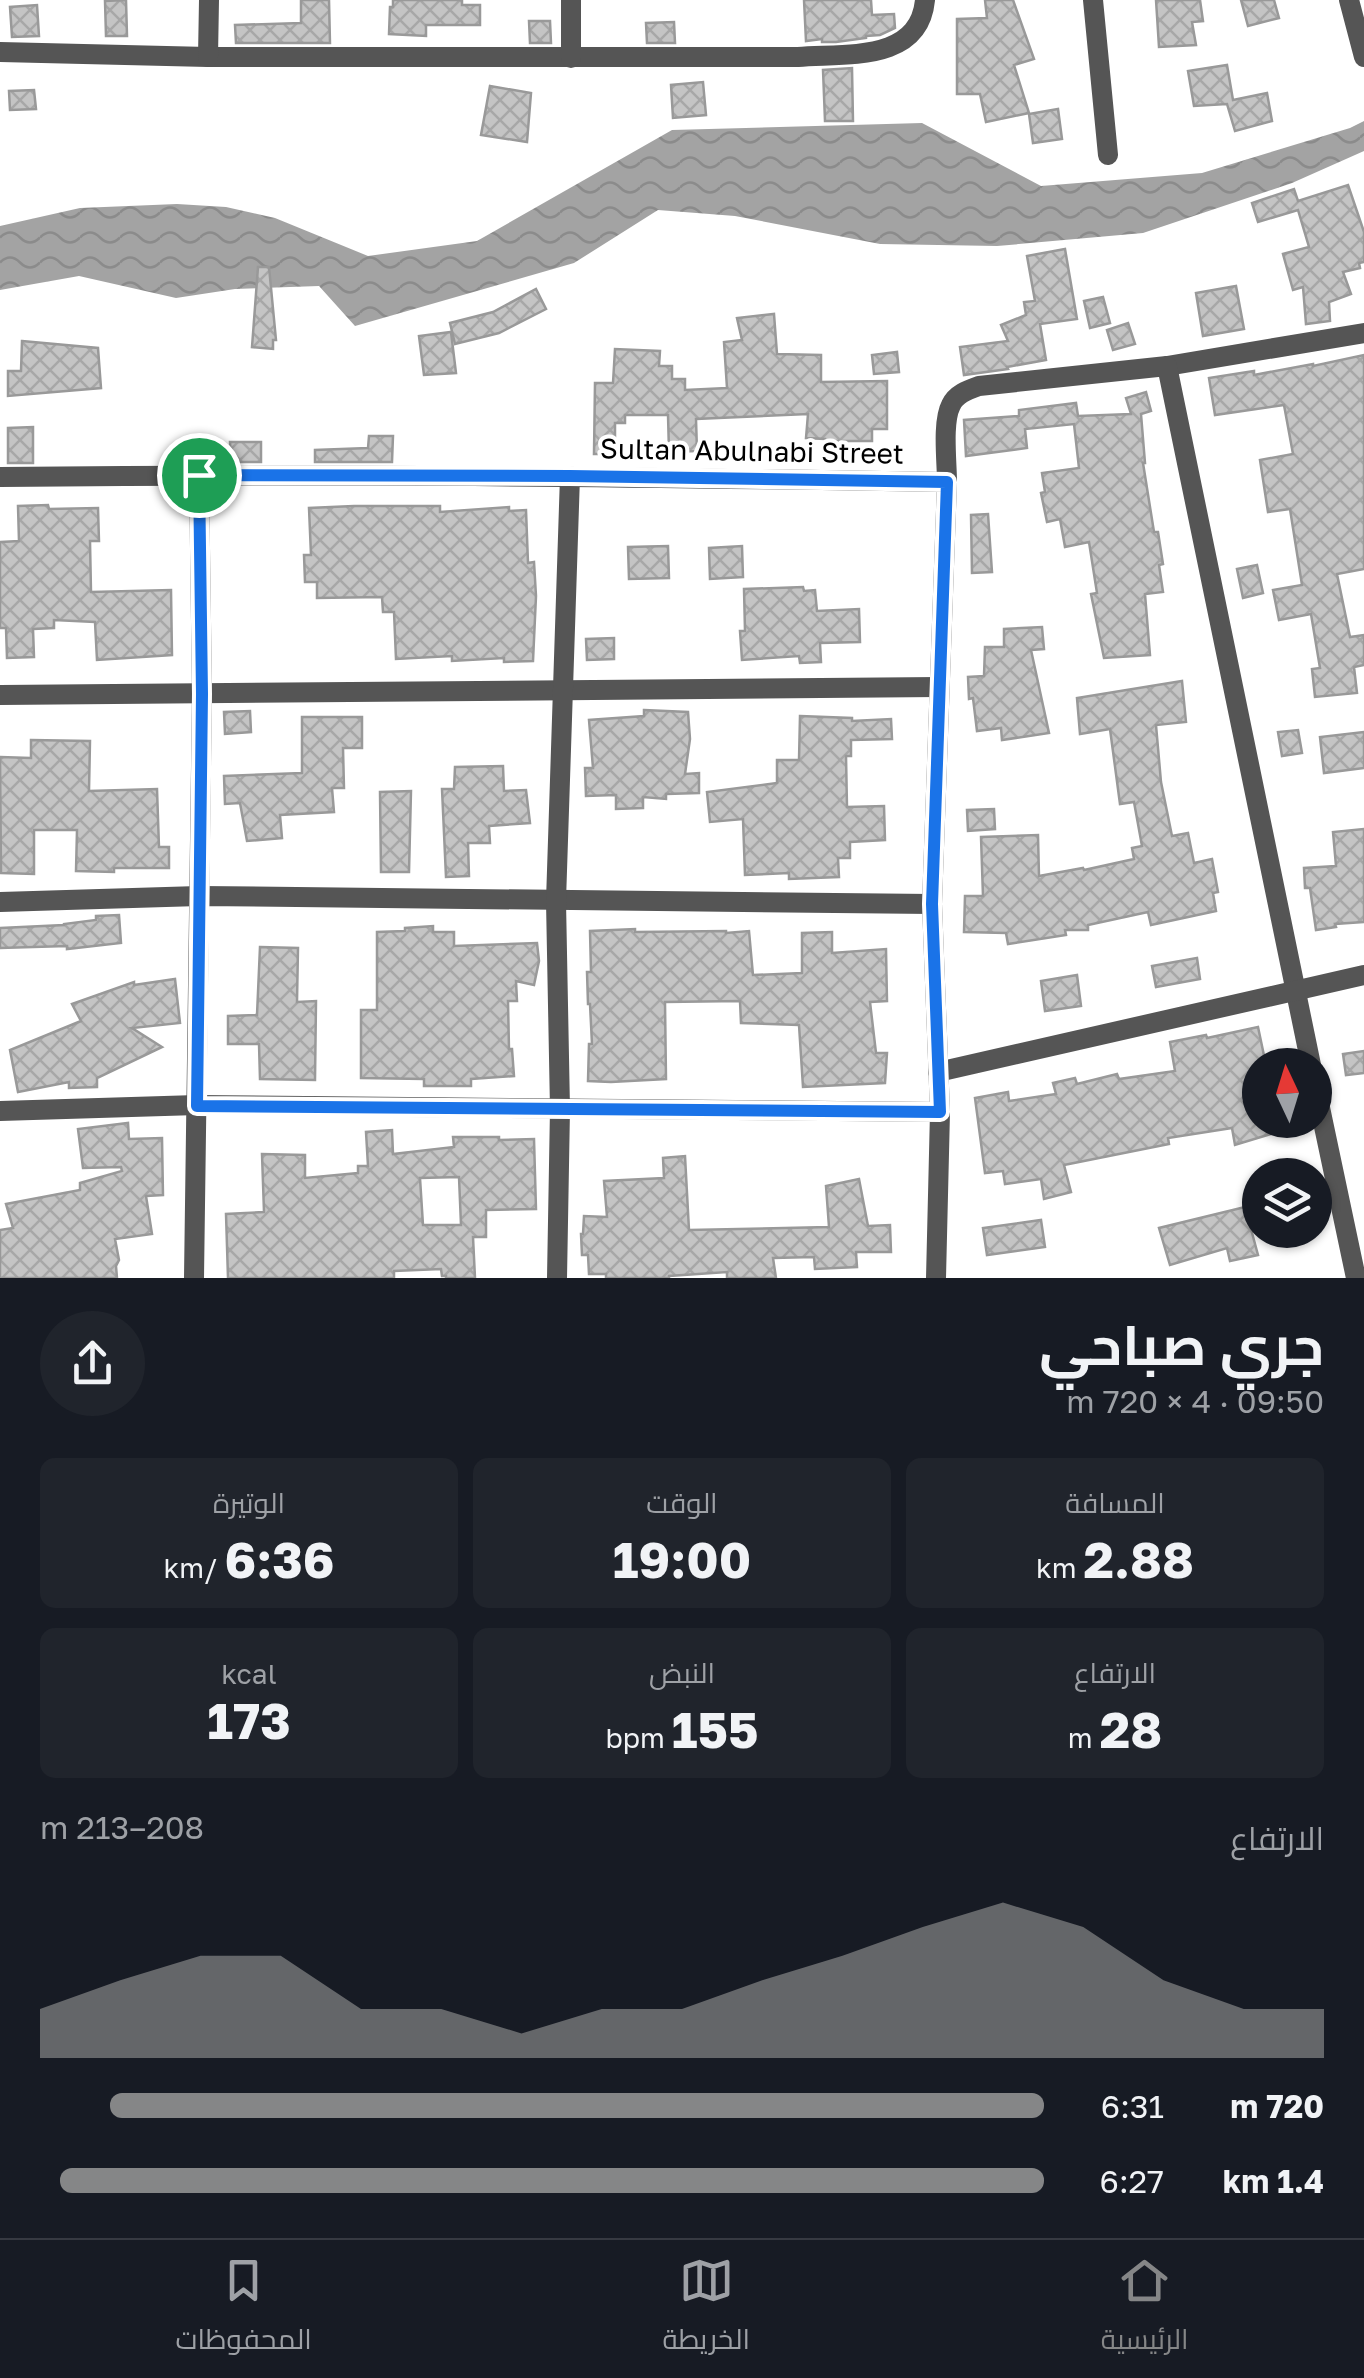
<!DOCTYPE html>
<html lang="ar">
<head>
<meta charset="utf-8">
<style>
	:root { --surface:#171b24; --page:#20242c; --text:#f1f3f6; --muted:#9ea1a6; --line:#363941; --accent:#858687 }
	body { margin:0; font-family:"Golos Text",Cairo,sans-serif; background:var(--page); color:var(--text); direction:rtl; height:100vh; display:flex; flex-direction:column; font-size:38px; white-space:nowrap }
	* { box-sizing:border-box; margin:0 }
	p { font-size:32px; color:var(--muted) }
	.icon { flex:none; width:55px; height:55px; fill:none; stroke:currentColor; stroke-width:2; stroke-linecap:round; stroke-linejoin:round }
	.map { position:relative; height:1278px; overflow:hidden; direction:ltr }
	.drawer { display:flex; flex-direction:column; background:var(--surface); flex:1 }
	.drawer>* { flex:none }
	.needle { width:65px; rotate:356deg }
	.buttons { position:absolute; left:1242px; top:1048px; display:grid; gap:20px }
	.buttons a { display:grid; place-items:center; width:90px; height:90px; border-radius:50%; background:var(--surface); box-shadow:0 2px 8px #0004; font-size:50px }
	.pin { position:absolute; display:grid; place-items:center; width:85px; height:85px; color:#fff; margin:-42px; border:5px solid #fff; border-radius:50%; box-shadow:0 2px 10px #0007 }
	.round { display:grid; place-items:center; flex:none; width:105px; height:105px; border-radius:52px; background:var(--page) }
	.head { display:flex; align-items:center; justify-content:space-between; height:170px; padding:0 40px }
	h1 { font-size:55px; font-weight:700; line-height:75px }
	.metrics { display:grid; grid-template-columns:repeat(3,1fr); gap:15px; height:170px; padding:10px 40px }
	.metrics div { display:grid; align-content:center; border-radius:15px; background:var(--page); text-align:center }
	.metrics b { font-size:50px; font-weight:700 }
	.metrics small { font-size:28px; font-weight:400 }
	.metrics p { font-size:28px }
	.chart { height:280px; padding:20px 40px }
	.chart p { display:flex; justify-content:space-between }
	.chart svg { width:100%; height:180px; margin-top:10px; fill:var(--accent); opacity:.7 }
	ul { padding:0 40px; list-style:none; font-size:32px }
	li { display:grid; grid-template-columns:160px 120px 1fr; align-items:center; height:75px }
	li i { height:25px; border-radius:12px; background:var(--accent) }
	.dock { display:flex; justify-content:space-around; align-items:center; height:140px; border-top:2px solid var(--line); background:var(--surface); font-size:28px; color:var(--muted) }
	.dock a { display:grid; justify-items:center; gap:5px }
	.dock .on { color:var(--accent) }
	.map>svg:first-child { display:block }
</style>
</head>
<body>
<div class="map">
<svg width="1364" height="1278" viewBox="0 0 1364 1278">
	<defs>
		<pattern id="water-waves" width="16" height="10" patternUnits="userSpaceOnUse" patternTransform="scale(2.5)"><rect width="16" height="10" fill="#a3a3a3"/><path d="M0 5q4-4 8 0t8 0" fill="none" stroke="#8b8b8b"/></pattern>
		<pattern id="building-cross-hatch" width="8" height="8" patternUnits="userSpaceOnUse" patternTransform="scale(2.5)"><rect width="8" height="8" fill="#c4c4c4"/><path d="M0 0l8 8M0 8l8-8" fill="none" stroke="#a7a7a7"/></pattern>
	</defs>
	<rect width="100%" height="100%" fill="#fff"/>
	<polygon fill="url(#water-waves)" points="1364,121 1364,151 1292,183 1143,233 997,246 880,244 735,216 658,210 574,263 355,326 319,286 235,289 176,298 79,276 0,290 0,226 80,208 177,204 226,207 275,218 368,256 477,241 672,130 922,123 1041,186 1202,173 1350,128"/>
	<g fill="url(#building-cross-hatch)" stroke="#999" stroke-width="2.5" fill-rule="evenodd">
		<polygon points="126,0 127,36 106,36 105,1"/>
		<polygon points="301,0 329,0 330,43 236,43 235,25 301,23"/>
		<polygon points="393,0 462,0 462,5 480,5 480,25 426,25 426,36 389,34 390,7 393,7"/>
		<polygon points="804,0 871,0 872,15 894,14 895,28 880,35 866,36 866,38 836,42 822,42 822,39 806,41"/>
		<polygon points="985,0 1013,0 1034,59 1014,65 1029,113 986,122 980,94 957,94 957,19 987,18"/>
		<polygon points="1156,0 1200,0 1203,21 1192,22 1196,45 1159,47"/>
		<polygon points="1241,0 1274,0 1279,18 1248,26"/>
		<polygon points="37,5 39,36 12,37 10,7"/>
		<polygon points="529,21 550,21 551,43 530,43"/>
		<polygon points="674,22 675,43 647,43 646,23"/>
		<polygon points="1227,65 1233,100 1267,93 1272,121 1235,131 1227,104 1194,106 1188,71"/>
		<polygon points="852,68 853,121 825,121 823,70"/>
		<polygon points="703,82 706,115 673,118 671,85"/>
		<polygon points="490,86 531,93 527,142 481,135"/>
		<polygon points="34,90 36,109 10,110 9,91"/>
		<polygon points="1058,109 1062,139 1033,143 1029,114"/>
		<polygon points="1348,185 1364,232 1364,262 1359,263 1360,268 1343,272 1351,294 1329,302 1330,321 1306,324 1303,287 1293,290 1283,254 1309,247 1298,210 1258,222 1252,203 1294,189 1298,201"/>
		<polygon points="1065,249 1077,319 1040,324 1046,360 1007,367 1008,369 964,375 960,347 1008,341 1001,325 1026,315 1024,302 1035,301 1027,256"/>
		<polygon points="258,267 269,267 276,340 273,340 273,349 252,347"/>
		<polygon points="1236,286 1244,329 1203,336 1196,293"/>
		<polygon points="536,289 546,309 499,333 455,344 450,323 493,312"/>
		<polygon points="1103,297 1110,323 1090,328 1084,301"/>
		<polygon points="774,314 777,354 821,355 821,382 887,381 887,429 872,429 872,441 825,441 825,439 806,438 808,414 696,419 697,451 669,452 668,415 625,415 625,423 615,423 615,454 594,454 595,383 613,383 615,349 660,351 659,366 672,366 672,379 685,379 685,390 727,388 724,342 742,340 737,318"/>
		<polygon points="1128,323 1135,344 1113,350 1107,330"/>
		<polygon points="451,332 456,373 424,375 419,336"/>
		<polygon points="22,341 98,348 101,388 8,396 8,371 21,371"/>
		<polygon points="897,352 899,372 874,374 872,355"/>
		<polygon points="1364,355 1364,569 1337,574 1350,637 1364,635 1364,665 1354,667 1357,693 1315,697 1312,669 1320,668 1311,614 1279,620 1273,590 1302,585 1290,509 1268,512 1260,460 1293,454 1284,405 1215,415 1209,378 1254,371 1254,375 1313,364 1313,366"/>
		<polygon points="1146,392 1151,411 1141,414 1145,463 1143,463 1154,532 1158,532 1163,564 1159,565 1163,592 1145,594 1150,655 1104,658 1091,594 1097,593 1089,542 1065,547 1060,519 1047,522 1041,493 1045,492 1042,473 1079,468 1074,424 1025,429 1027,448 966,456 964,420 1019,416 1019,410 1076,403 1078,416 1131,414 1126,398"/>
		<polygon points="33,427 33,463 8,463 8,428"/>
		<polygon points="369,436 393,436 392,462 315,462 315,450 368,448"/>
		<polygon points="230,442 261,442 261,462 231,462"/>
		<polygon points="48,505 49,509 98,508 99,541 90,541 91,592 171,590 172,655 97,660 95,622 54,620 54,628 33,629 34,657 7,658 6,628 0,628 0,542 19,541 18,506"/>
		<polygon points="354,506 440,506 440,512 509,507 509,511 526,510 528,563 534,562 536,596 533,661 504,662 504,658 452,661 452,656 396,659 394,612 383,612 382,597 317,598 317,582 305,582 304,555 311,555 309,508"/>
		<polygon points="988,514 992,572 972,573 971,515"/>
		<polygon points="668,546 669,578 629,579 628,547"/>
		<polygon points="742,546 743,577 710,579 709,548"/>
		<polygon points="1257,565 1263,593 1243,598 1237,569"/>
		<polygon points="803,587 804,591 815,590 817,611 859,609 860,642 820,643 821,662 800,663 799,656 742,660 740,631 745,631 744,589"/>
		<polygon points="1042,627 1044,649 1031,650 1049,733 1002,740 1001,728 977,731 973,698 969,699 968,677 984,676 985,647 1004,647 1004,629"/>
		<polygon points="614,638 614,659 587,660 586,639"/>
		<polygon points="1182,681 1186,722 1156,725 1161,782 1172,836 1188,833 1194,863 1212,859 1218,892 1213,893 1216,911 1151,925 1148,912 1088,925 1088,930 1065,930 1066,935 1008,944 1006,933 964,932 965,896 983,896 981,837 1038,835 1039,876 1083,868 1084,870 1134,859 1132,848 1142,846 1134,802 1120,804 1110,729 1080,734 1077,698"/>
		<polygon points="644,710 688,712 690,739 685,774 699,773 699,793 666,794 666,799 643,797 643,808 616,809 616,795 586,796 585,768 593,768 589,720 644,716"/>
		<polygon points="250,711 251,732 225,734 224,712"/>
		<polygon points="800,716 852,718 852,721 891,719 892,739 851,740 851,756 846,756 847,807 884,806 885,840 850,842 850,858 838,858 839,877 789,879 789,873 745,875 743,819 710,822 707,792 777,783 777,760 799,760"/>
		<polygon points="302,717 362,717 362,748 343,748 344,788 332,788 334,812 280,815 282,838 247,841 240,803 225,804 224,776 302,773"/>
		<polygon points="1298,730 1302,753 1282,756 1278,732"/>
		<polygon points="1364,732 1364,768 1324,773 1320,737"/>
		<polygon points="31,740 90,741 89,791 157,789 159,847 169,847 169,868 114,868 114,872 76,871 77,830 34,830 34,874 1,873 0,757 31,758"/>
		<polygon points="503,766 504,791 526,790 530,823 489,826 490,843 468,843 469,876 446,877 442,789 454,789 455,767"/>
		<polygon points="411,791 409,872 381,872 380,792"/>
		<polygon points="994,809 995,829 968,831 967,810"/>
		<polygon points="1364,829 1364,922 1335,924 1336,927 1316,930 1310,888 1305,888 1304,868 1336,866 1333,832"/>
		<polygon points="119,915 121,943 67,949 67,946 0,948 0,928 64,925 64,924 96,920 96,916"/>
		<polygon points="433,926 433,932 454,932 454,946 537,943 539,961 534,985 516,981 517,1001 508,1001 509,1049 512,1049 514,1076 471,1079 471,1086 424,1086 424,1079 361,1078 361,1010 377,1010 377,932 405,931 405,928"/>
		<polygon points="635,929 635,932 726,931 726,933 749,931 753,975 802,973 802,933 832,932 832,953 886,949 887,1001 870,1002 876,1053 887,1053 885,1083 803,1087 799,1025 741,1023 740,1001 665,1002 666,1079 611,1082 588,1081 589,1044 592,1044 590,1004 588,1004 587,972 591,972 590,931"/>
		<polygon points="260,947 298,948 297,1002 316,1001 315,1080 260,1079 259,1044 228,1044 228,1016 257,1015"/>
		<polygon points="1197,958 1200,979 1156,987 1152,966"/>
		<polygon points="1077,975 1081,1006 1045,1011 1041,981"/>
		<polygon points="175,979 180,1023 132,1028 162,1047 97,1078 97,1087 69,1088 69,1082 18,1092 10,1050 81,1021 72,1004 134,982 134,985"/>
		<polygon points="1258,1027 1266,1065 1260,1065 1260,1120 1299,1120 1300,1125 1235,1145 1232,1128 1168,1138 1169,1144 1064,1165 1071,1192 1044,1199 1041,1179 1005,1184 1003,1171 985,1173 975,1098 1008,1092 1009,1101 1056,1094 1053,1083 1075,1078 1077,1084 1117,1074 1119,1079 1175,1071 1170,1042 1206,1035 1207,1038"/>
		<polygon points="1364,1051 1364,1073 1346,1075 1343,1054"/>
		<polygon points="128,1123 129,1139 162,1138 163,1195 146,1196 152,1234 115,1239 119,1260 116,1266 117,1278 0,1278 0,1230 13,1228 6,1204 80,1190 80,1183 122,1171 121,1167 83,1168 78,1129"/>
		<path d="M 392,1130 L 393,1154 L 454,1147 L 453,1137 L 499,1137 L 499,1140 L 534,1139 L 536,1209 L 486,1210 L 486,1237 L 473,1237 L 475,1278 L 446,1278 L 446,1276 L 442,1276 L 441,1269 L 394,1271 L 394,1278 L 228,1278 L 226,1214 L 264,1212 L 262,1154 L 305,1155 L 305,1178 L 358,1173 L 358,1166 L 368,1166 L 366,1132 ZM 459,1177 L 461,1225 L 423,1225 L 420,1178 Z"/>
		<polygon points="685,1156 689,1230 829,1227 826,1186 859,1179 868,1226 890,1225 891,1252 856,1252 857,1267 815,1269 814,1257 773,1258 776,1278 727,1278 727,1272 669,1276 669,1278 606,1278 606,1274 589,1274 588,1255 582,1255 581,1234 583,1234 584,1216 607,1217 604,1181 664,1178 663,1158"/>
		<polygon points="1245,1207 1258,1255 1230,1261 1227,1248 1170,1265 1159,1228"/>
		<polygon points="1041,1220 1045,1247 987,1255 983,1228"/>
	</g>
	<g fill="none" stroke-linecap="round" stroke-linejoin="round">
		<g stroke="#555" stroke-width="20">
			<polyline points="1093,0 1108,155"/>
			<polyline points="1349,0 1364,57"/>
			<path d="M 0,52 L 208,57 L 798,57 C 845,53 919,63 925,0"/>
			<polyline points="208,57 209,0"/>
			<polyline points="571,58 571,0"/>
			<polyline points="1167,366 1364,333"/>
			<path d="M 0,477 C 316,473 632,477 947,482 L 932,904 L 940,1112 L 936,1278"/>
			<path d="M 947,482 C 947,462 942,422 951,405 C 956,394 968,390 979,386 L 1167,366 L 1311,1065"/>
			<polyline points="0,695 939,687"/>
			<polyline points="0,902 199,896 932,904"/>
			<polyline points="938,1072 1364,975"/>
			<polyline points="1315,1084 1356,1278"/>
			<polyline points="0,1111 197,1105 940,1112"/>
			<polyline points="194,1278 202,694 199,475"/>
			<polyline points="557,1278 560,1109 556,901 570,476"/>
		</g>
	</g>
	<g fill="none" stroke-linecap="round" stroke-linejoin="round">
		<defs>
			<polygon id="route" points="199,475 570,476 947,482 932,904 940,1112 197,1106 202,694"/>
		</defs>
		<use href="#route" stroke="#fff" stroke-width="20"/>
		<use href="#route" stroke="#1a73e8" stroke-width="12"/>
	</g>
	<g text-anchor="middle" stroke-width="8" stroke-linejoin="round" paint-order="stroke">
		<g font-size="28" fill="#000" stroke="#fff">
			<text transform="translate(752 451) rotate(1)" y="10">Sultan Abulnabi Street</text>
		</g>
	</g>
</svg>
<div class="buttons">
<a><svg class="needle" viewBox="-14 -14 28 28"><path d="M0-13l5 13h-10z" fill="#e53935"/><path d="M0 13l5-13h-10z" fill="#9ea1a6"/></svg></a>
<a><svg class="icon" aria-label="layers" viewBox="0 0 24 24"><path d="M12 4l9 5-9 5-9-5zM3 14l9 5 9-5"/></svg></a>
</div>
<div class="pin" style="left:199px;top:475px;background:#1e9e55"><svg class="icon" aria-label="arrive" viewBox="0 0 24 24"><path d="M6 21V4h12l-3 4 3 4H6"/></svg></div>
</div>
<section class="drawer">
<div class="head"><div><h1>جري صباحي</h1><p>09:50 · 4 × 720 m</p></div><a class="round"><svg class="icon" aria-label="share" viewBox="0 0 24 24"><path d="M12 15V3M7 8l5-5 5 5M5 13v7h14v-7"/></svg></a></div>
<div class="metrics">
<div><p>المسافة</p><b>2.88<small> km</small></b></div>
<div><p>الوقت</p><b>19:00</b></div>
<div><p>الوتيرة</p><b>6:36<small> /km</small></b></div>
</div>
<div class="metrics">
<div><p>الارتفاع</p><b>28<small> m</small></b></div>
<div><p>النبض</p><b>155<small> bpm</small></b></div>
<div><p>kcal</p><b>173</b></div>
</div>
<div class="chart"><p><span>الارتفاع</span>208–213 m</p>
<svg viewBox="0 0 160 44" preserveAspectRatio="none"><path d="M0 44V32L10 25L20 19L30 19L40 32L50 32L60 38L70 32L80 32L90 25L100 19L110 12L120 6L130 12L140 25L150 32L160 32V44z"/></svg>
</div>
<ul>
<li><b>720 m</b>6:31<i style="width:93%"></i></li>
<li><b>1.4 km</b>6:27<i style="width:98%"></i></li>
</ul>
</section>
<nav class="dock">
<a class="on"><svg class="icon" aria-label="home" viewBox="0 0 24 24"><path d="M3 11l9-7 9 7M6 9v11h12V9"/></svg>الرئيسية</a>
<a><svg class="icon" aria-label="map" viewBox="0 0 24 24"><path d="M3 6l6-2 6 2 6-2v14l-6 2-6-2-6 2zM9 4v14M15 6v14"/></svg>الخريطة</a>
<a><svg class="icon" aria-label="saved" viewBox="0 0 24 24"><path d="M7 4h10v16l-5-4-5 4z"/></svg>المحفوظات</a>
</nav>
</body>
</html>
